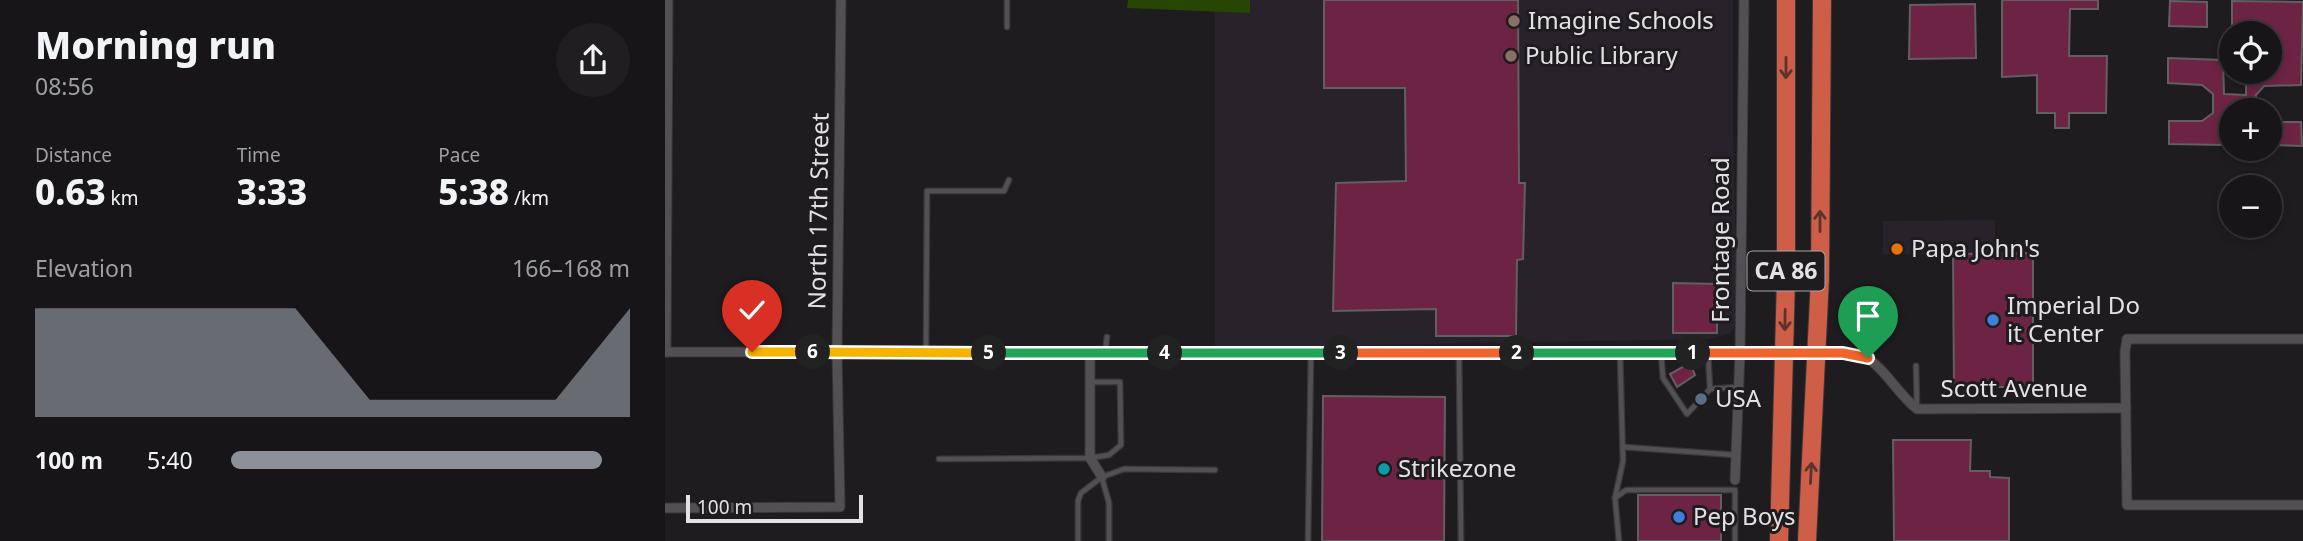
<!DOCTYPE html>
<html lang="en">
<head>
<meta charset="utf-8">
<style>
	:root { --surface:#171517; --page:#201e20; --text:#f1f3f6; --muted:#9e9fa1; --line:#363436; --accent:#8c9099 }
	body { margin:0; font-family:"Noto Sans",sans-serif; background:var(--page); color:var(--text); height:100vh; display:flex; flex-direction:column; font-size:26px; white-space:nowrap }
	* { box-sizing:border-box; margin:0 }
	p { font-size:23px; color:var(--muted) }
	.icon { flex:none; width:38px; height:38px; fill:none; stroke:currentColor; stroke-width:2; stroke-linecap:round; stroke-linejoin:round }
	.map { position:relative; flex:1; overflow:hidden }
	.side { display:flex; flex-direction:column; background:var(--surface); width:665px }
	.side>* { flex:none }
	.buttons { position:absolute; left:1554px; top:21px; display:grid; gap:14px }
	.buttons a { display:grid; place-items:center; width:63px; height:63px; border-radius:50%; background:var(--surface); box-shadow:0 4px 10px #0003,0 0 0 2px var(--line); font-size:35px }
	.scale { position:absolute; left:21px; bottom:18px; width:177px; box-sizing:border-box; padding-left:7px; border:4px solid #e3e1e4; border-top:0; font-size:19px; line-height:24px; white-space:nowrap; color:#e3e1e4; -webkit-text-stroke:5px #1f1c1f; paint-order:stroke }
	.pin { position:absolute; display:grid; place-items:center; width:60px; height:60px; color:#fff; margin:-72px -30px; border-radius:50% 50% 50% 0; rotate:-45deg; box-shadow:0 0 7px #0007 }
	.pin .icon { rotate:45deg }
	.km { position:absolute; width:35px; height:35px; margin:-18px; border-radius:50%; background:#222; color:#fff; font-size:19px; line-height:35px; text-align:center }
	.round { display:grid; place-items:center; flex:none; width:74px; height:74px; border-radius:37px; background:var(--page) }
	.summary { display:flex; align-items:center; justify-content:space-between; height:119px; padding:0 35px }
	h1 { font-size:38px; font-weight:800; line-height:52px }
	.metrics { display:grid; grid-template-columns:repeat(3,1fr); gap:10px; height:119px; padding:7px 35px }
	.metrics div { display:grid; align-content:center }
	.metrics b { font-size:35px; font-weight:800 }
	.metrics small { font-size:19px; font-weight:400 }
	.metrics p { font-size:19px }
	.chart { height:196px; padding:14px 35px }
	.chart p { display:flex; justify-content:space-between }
	.chart svg { width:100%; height:126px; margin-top:7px; fill:var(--accent); opacity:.7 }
	ul { padding:0 35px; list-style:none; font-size:23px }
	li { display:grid; grid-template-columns:112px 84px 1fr; align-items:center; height:52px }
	li i { height:18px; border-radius:9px; background:var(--accent) }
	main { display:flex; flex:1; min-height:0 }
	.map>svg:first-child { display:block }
</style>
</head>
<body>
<main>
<section class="side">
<div class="summary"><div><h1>Morning run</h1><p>08:56</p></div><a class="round"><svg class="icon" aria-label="share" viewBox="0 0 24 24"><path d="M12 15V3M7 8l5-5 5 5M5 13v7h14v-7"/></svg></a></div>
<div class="metrics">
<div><p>Distance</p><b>0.63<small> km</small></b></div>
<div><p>Time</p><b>3:33</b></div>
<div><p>Pace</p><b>5:38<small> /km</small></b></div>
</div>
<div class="chart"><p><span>Elevation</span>166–168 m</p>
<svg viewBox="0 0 160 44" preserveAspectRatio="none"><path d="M0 44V6L10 6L20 6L30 6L40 6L50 6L60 6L70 6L80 22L90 38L100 38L110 38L120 38L130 38L140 38L150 22L160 6V44z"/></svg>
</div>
<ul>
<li><b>100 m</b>5:40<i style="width:93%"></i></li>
</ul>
</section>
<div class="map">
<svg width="1638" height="541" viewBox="0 0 1638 541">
	<rect width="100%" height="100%" fill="#1f1c1f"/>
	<g fill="#28232b">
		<polygon points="550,0 1068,0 1068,134 1073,320 1066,333 1043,339 550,348"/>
		<polygon points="1330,220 1330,253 1218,254 1218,221"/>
	</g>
	<polygon fill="#284603" points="463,0 585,0 585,13 462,8"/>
	<g fill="#6d2344" stroke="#635e60" stroke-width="2">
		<polygon points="659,0 853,0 854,183 860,183 858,259 852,260 851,336 771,336 771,309 668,311 671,183 741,181 740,88 659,88"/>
		<polygon points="1337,0 1433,0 1433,9 1405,9 1404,56 1442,56 1441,113 1404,113 1404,128 1390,128 1390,113 1372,113 1372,75 1337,77"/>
		<polygon points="1505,1 1542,2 1542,27 1504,26"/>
		<polygon points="1567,1 1638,2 1636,85 1599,86 1591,95 1591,110 1558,113 1558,145 1504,144 1504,121 1537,121 1548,113 1548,94 1537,85 1503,83 1503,58 1558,60 1559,94 1581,95 1581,72 1605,72 1605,33 1567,33"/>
		<polygon points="1310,4 1311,58 1244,59 1245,5"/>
		<polygon points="1605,122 1636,122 1637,146 1605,145"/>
		<polygon points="1368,253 1368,387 1289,387 1288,254"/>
		<polygon points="1008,283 1052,284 1052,333 1008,333"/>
		<polygon points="1025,363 1030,375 1012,387 1005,374"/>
		<polygon points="658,396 780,397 779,541 657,541"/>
		<polygon points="1228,440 1306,440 1305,471 1325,471 1325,477 1344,478 1344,541 1229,541"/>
		<rect x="973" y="495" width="83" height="46"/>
	</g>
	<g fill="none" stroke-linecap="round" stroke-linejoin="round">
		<defs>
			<g id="lane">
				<polyline points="342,0 342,27"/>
				<polyline points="261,352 262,191 339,191 344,180"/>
				<polyline points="440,353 442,337"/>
				<polyline points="996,353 998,378 1022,414 1045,389 1043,353"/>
				<polyline points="794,354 796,541"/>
				<polyline points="1251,366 1252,408"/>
				<polyline points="1045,389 1073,387"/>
				<polyline points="958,447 1071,455"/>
				<polyline points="274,459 425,458 444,455 456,445 455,382 425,382"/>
				<polyline points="437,478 444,503 444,541"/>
				<polyline points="950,498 961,490 1070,490 1070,541"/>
				<polyline points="413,541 413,501 416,493 437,477 459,469 550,470"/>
				<polyline points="643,541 646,353"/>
				<polyline points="954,541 950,498 958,461 955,353"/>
			</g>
			<g id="street">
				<polyline points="1638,339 1462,339 1460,351 1462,505 1638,505"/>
				<path d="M 0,352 L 1178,353 C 1186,355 1198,355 1205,360 C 1223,373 1233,394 1252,409 L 1461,408"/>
				<polyline points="1,352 3,0"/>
				<polyline points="425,353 425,458 437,477"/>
				<polyline points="1070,480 1075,353 1079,0"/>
				<polyline points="0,508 175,507 172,353 176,0"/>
			</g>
			<g id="highway">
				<polyline points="1114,541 1121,278 1121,0"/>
				<polyline points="1142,541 1155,278 1157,0"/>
			</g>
		</defs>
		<use href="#lane" stroke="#393739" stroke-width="7"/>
		<use href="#street" stroke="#393739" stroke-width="11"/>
		<use href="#highway" stroke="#393739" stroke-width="20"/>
		<use href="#lane" stroke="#535054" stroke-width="4.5"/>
		<use href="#street" stroke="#535054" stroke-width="9"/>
		<use href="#highway" stroke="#ce5e48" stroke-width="18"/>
	</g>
	<defs><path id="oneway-shaft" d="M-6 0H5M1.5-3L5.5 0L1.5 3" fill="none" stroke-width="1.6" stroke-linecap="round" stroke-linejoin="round" transform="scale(1.75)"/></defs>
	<g stroke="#5c332d">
		<use href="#oneway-shaft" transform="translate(1121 68) rotate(90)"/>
		<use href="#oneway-shaft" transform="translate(1155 221) rotate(-90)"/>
		<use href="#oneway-shaft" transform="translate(1120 320) rotate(91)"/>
		<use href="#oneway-shaft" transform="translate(1146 473) rotate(-87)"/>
	</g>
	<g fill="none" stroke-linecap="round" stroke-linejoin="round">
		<defs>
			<polyline id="split-1" points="1028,353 1178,353 1203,358"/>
			<polyline id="split-2" points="852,353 1028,353"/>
			<polyline id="split-3" points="676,353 852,353"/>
			<polyline id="split-4" points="500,353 676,353"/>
			<polyline id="split-5" points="324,353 500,353"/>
			<polyline id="split-6" points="148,352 324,353"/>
			<polyline id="split-7" points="87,352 148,352"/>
		</defs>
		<use href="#split-1" stroke="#fff" stroke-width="14"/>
		<use href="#split-2" stroke="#fff" stroke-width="14"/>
		<use href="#split-3" stroke="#fff" stroke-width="14"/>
		<use href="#split-4" stroke="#fff" stroke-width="14"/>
		<use href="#split-5" stroke="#fff" stroke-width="14"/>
		<use href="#split-6" stroke="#fff" stroke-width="14"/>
		<use href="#split-7" stroke="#fff" stroke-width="14"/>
		<use href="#split-1" stroke="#f0652b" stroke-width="9"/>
		<use href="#split-2" stroke="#22a559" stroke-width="9"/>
		<use href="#split-3" stroke="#f0652b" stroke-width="9"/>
		<use href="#split-4" stroke="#22a559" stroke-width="9"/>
		<use href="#split-5" stroke="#22a559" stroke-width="9"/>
		<use href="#split-6" stroke="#f5b400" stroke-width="9"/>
		<use href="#split-7" stroke="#f5b400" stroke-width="9"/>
	</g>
	<g fill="#8d6e63" stroke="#1f1c1f" stroke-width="2.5">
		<circle cx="849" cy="21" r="7"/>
		<circle cx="846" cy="56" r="7"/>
	</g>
	<circle fill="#e8710a" stroke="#1f1c1f" stroke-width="2.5" cx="1232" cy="249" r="7"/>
	<g fill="#3f7fe0" stroke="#1f1c1f" stroke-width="2.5">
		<circle cx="1328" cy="320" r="7"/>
		<circle cx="1014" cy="517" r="7"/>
	</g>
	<circle fill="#5c6f8a" stroke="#1f1c1f" stroke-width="2.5" cx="1036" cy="399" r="7"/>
	<circle fill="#0f9aa8" stroke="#1f1c1f" stroke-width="2.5" cx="719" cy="469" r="7"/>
	<g text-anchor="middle" stroke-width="6" stroke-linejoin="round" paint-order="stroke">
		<rect fill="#1f1c1f" stroke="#a8a6a9" stroke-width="2" x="1082.5" y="251.5" width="77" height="39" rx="5"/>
		<g font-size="23" font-weight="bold" fill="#e3e1e4">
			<text x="1121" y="279">CA 86</text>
		</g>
		<g font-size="24" fill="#e3e1e4" stroke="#1f1c1f" text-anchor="start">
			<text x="863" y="29">Imagine Schools</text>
			<text x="860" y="64">Public Library</text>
			<text x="1246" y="257">Papa John's</text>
			<text x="1342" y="314">Imperial Do<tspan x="1342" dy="28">it Center</tspan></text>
			<text x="1050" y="407">USA</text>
			<text x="733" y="477">Strikezone</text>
			<text x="1028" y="525">Pep Boys</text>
		</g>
		<g font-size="24" fill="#e3e1e4" stroke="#1f1c1f">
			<text transform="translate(154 211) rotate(-89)" y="8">North 17th Street</text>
			<text transform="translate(1056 240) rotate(-90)" y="8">Frontage Road</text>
			<text x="1349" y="397">Scott Avenue</text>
		</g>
	</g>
</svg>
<div class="buttons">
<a><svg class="icon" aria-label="locate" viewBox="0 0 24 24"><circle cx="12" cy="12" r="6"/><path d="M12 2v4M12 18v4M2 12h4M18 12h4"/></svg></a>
<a>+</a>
<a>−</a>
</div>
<div class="scale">100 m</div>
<div class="pin" style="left:1203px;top:358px;background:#1e9e55"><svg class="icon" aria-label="arrive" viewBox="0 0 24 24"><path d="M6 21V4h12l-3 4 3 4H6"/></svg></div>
<div class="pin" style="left:87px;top:352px;background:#d93025"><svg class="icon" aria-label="check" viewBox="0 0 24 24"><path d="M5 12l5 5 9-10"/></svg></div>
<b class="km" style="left:1028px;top:353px">1</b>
<b class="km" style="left:852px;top:353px">2</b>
<b class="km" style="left:676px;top:353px">3</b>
<b class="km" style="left:500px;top:353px">4</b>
<b class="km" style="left:324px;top:353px">5</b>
<b class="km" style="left:148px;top:352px">6</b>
</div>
</main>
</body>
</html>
